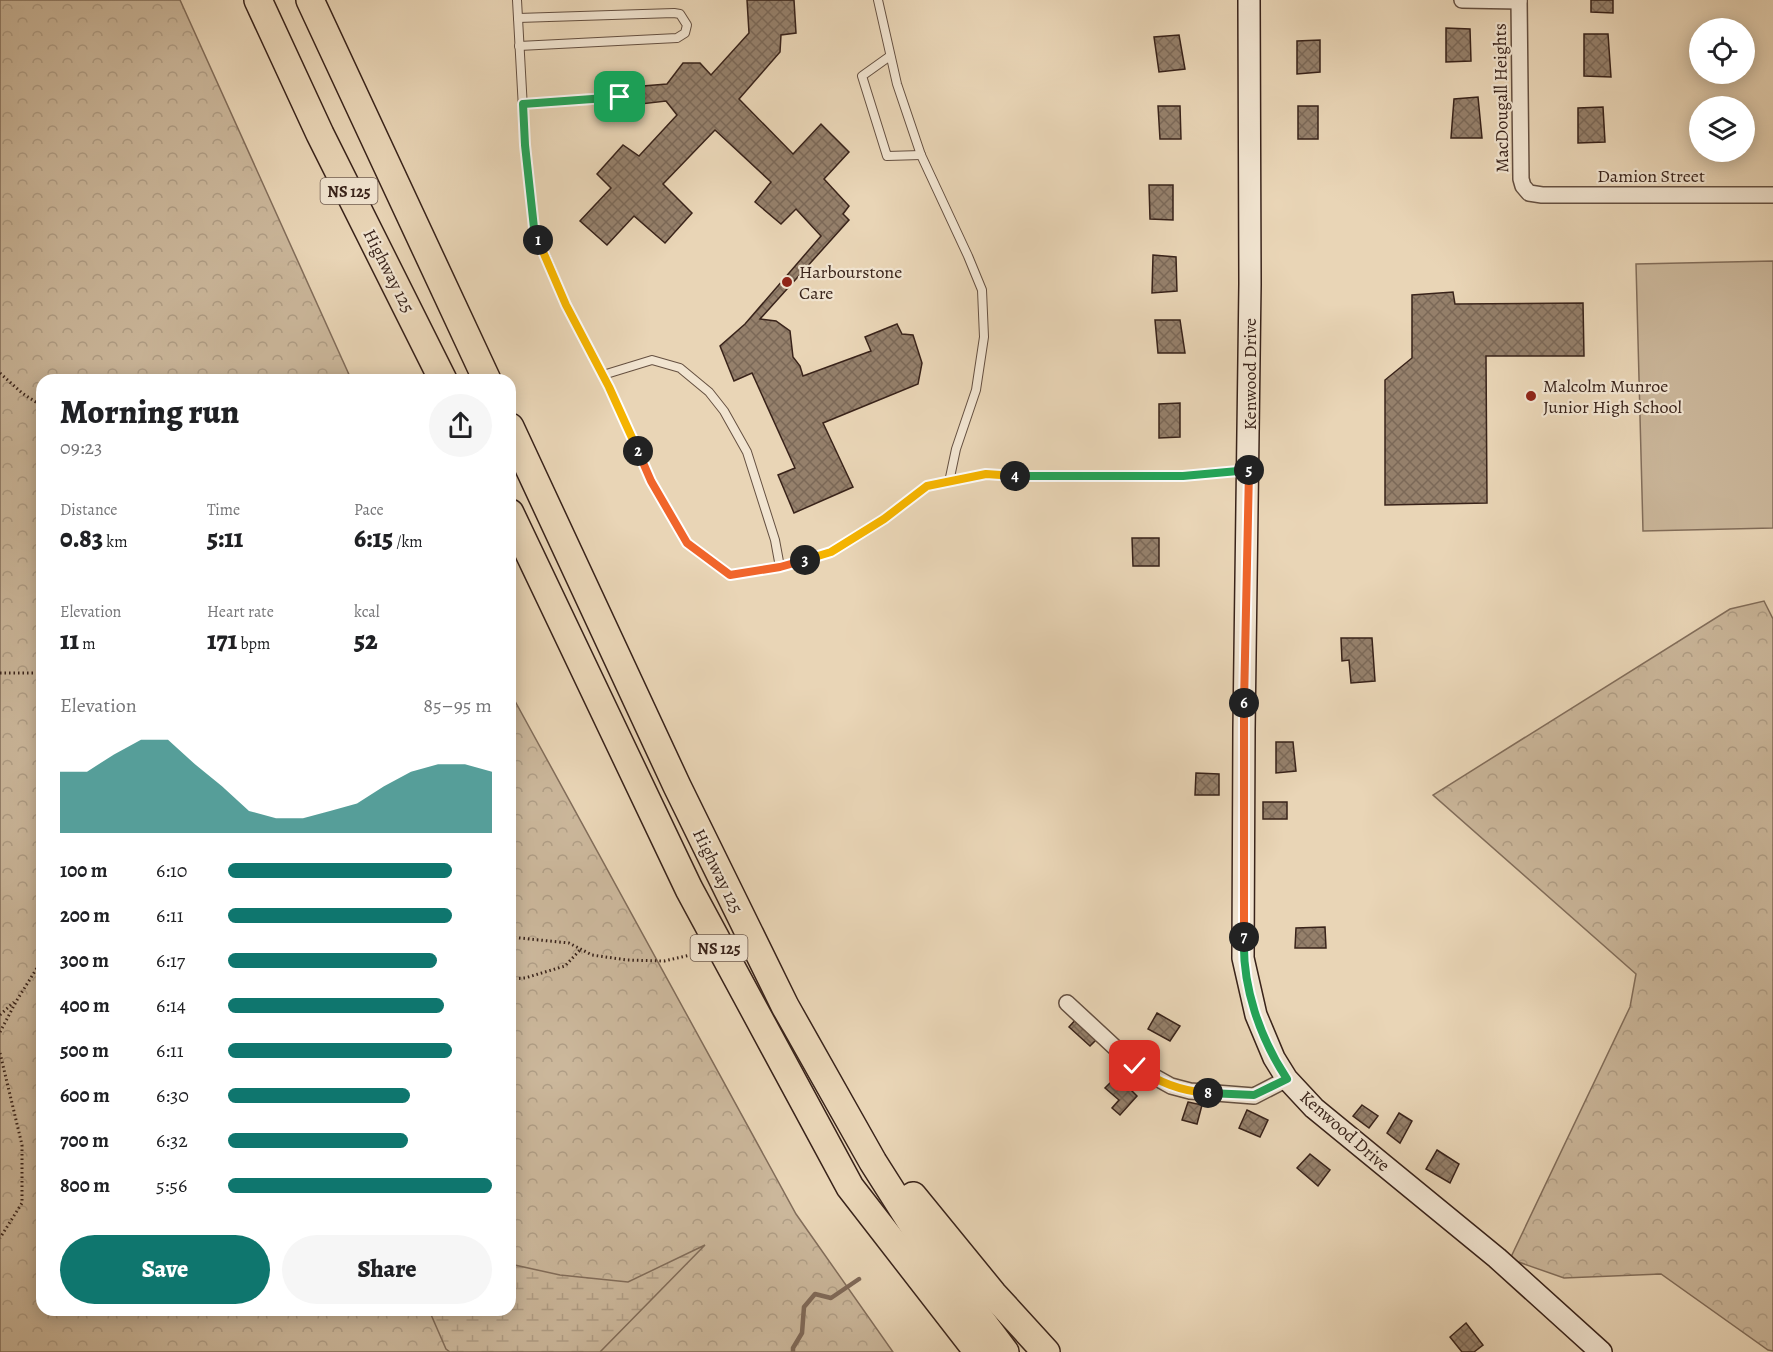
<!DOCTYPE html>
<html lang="en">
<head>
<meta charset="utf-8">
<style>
	:root { --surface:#fff; --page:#f6f6f6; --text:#202124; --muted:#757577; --accent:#0f766e }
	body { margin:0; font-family:Alegreya,serif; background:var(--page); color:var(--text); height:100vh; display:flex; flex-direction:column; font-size:22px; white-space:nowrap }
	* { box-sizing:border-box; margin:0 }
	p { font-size:20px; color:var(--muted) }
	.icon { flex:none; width:33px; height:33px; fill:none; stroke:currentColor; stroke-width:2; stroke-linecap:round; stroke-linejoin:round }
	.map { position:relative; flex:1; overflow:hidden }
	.side { position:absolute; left:36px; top:374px; width:480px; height:942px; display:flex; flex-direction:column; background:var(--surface); border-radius:18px; box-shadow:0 3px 15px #0003 }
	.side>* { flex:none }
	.controls { position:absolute; left:1689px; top:18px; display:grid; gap:12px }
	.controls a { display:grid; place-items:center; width:66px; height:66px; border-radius:50%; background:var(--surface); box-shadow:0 3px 15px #0003; font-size:30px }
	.pin { position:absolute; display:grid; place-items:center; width:51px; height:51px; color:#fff; margin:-26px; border-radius:12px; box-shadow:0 3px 9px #0006 }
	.km { position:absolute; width:30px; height:30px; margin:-15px; border-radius:50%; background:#222; color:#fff; font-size:16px; line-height:30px; text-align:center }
	.round { display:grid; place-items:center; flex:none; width:63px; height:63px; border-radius:32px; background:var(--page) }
	.overview { display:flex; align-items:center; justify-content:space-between; height:102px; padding:0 24px }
	h1 { font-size:33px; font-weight:800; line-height:45px }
	.metrics { display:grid; grid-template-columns:repeat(3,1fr); gap:9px; height:102px; padding:6px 24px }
	.metrics div { display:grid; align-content:center }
	.metrics b { font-size:26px; font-weight:800 }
	.metrics small { font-size:16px; font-weight:400 }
	.metrics p { font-size:16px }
	.chart { height:168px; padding:12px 24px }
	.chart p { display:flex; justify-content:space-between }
	.chart svg { width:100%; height:108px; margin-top:6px; fill:var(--accent); opacity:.7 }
	.primary-button { display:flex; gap:12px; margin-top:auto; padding:12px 24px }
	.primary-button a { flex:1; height:69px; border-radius:36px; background:var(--accent); color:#fff; font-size:24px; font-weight:800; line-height:69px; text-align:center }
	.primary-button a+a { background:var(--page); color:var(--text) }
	ul { padding:0 24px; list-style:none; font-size:20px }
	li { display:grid; grid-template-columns:96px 72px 1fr; align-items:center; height:45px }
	li i { height:15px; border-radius:8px; background:var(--accent) }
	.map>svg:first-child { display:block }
</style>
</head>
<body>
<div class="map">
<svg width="1773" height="1352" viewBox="0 0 1773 1352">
	<defs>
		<pattern id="forest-crowns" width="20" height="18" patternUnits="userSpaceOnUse" patternTransform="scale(1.5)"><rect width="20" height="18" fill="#cbb79b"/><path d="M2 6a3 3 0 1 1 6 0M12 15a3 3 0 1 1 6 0" fill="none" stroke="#af9d85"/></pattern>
		<pattern id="wetland-marsh" width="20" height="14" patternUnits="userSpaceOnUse" patternTransform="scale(1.5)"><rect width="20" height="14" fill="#cbb79b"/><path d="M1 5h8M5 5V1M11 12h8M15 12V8" fill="none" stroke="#af9d85"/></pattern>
		<pattern id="building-cross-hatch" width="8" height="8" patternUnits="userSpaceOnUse" patternTransform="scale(1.5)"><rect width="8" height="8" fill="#95806b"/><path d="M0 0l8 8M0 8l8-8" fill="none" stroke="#7b6857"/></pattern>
	</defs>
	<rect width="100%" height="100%" fill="#e9d5b6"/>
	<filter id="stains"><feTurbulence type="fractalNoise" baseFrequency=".00333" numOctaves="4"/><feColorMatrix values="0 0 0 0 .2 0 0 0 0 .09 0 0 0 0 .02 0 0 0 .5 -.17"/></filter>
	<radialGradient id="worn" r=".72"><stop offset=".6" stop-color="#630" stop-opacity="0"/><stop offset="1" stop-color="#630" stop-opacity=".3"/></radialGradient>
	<polygon fill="#cbb79b" stroke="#826d5a" stroke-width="1.5" points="1773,261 1773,528 1643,531 1636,264"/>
	<g fill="url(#forest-crowns)" stroke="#826d5a" stroke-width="1.5">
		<polygon points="0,0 180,0 351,379 42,380 42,1310 510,1310 510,692 796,1214 893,1352 0,1352"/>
		<polygon points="1764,601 1773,619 1773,1351 1768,1350 1661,1274 1564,1278 1510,1259 1630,1007 1636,974 1433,795 1730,609"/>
	</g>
	<polygon fill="url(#wetland-marsh)" stroke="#826d5a" stroke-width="1.5" points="705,1245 600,1352 450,1352 446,1349 429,1310 510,1310 510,1264 560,1275 628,1282"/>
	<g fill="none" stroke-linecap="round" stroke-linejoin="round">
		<polyline stroke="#7f6958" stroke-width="4.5" points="793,1352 793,1348 802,1333 804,1307 815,1294 831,1298 859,1279"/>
	</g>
	<g fill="url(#building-cross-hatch)" stroke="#39231a" stroke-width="1.5">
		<polygon points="747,0 794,0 796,33 781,35 780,52 739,99 793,154 821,124 849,152 824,179 849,206 843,214 849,220 760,319 776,321 790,331 793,357 800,366 803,376 871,351 865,337 897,324 902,334 913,335 922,363 918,384 823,423 853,487 794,513 778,475 795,468 752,373 734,381 720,346 745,324 821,236 796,209 781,224 755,202 771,182 715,130 663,184 692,213 665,243 634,216 607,245 580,221 611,188 597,174 623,145 639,156 677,115 666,101 632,105 631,87 667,84 683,63 700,63 711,75 749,33"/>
		<polygon points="1591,0 1613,0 1613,13 1591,12"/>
		<polygon points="1446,28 1470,29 1471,61 1446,62"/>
		<polygon points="1584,34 1608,34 1611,77 1584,76"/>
		<polygon points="1179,35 1185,69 1159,72 1154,37"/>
		<polygon points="1320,40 1320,72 1297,74 1297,41"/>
		<polygon points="1478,97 1482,138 1451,138 1454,99"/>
		<polygon points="1158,106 1180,106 1181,139 1160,139"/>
		<rect x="1298" y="106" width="20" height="33"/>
		<polygon points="1603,107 1605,142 1578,143 1578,108"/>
		<polygon points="1149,185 1173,185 1173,220 1150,219"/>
		<polygon points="1153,255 1176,257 1177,291 1152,293"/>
		<polygon points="1453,292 1455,304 1583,303 1584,356 1486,356 1487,503 1385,505 1385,380 1412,358 1412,295"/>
		<polygon points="1155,320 1180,320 1185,353 1158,353"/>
		<polygon points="1180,403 1180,437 1159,438 1159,404"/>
		<polygon points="1132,538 1159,538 1159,566 1133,566"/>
		<polygon points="1341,638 1372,638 1375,681 1351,683 1349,660 1342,661"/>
		<polygon points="1276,742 1293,742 1296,771 1276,773"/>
		<polygon points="1196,773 1219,774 1219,795 1195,795"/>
		<rect x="1263" y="802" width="24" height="17"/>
		<polygon points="1325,927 1326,948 1295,948 1296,928"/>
		<polygon points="1157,1013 1180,1026 1170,1041 1148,1029"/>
		<polygon points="1078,1017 1100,1036 1090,1046 1069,1027"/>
		<polygon points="1117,1076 1137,1096 1120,1115 1112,1108 1119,1100 1105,1088"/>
		<polygon points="1188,1102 1202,1105 1197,1124 1182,1120"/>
		<polygon points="1362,1105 1378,1116 1369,1128 1353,1116"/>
		<polygon points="1247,1110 1268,1120 1260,1137 1239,1128"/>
		<polygon points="1399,1113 1412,1121 1400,1143 1387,1133"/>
		<polygon points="1437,1150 1459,1164 1450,1183 1426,1169"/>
		<polygon points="1310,1154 1330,1170 1318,1186 1297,1168"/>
		<polygon points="1466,1323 1483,1345 1474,1352 1462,1352 1450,1337"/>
	</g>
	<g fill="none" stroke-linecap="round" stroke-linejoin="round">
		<defs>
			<g id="lane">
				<polyline points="517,0 525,145 534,228 566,305 609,387 651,481 687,543 730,575 780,567 831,552 884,519 927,486 986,474 1020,477 1097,475 1183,476 1246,470"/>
				<polyline points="878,0 897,84 921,155 968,256 982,290 984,337 976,390 956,449 949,482"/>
				<polyline points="518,18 674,13 680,14 687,25 685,33 677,38 519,46"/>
				<polyline points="890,56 862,76 887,156 921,155"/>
				<polyline points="523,104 620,97"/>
				<polyline points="603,375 652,360 680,368 709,392 724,411 747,452 775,540 780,567"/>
			</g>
			<g id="street">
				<polyline points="1462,0 1519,1"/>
				<polyline points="1519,0 1521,179 1523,186 1529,193 1542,195 1773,195"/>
				<polyline points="1067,1003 1135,1066 1171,1086 1190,1091 1254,1096 1287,1079"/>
			</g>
			<polyline id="secondary" points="1249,0 1250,284 1244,729 1243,958 1256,1015 1274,1058 1287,1079 1314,1108 1497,1258 1601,1352"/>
			<g id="highway">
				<polyline points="258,0 320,134 443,380"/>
				<polyline points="310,0 487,380"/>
				<polyline points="510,427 677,786 785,1006 873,1162 932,1255 1005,1352"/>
				<polyline points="510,513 689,889 850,1187 978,1352"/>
				<polyline points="913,1196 993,1294 1046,1352"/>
			</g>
		</defs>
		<use href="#lane" stroke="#655041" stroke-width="10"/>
		<use href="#street" stroke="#655041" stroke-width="18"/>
		<use href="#secondary" stroke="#39231a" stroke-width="24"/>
		<use href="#highway" stroke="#39231a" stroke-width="30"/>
		<g stroke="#39231a" stroke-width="3" stroke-dasharray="1.5 3" stroke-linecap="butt">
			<polyline points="0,373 22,393 42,406"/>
			<polyline points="0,673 42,673"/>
			<polyline points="510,937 569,943 592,955 627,960 664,961 699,953"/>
			<polyline points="510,979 525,978 565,966 581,949"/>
			<polyline points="0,1015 14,1002"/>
			<polyline points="0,1032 17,1000 42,960"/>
			<polyline points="0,1053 22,1145 22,1203 0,1238"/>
		</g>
		<use href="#lane" stroke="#f1e4d0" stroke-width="8"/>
		<use href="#street" stroke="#f1e4d0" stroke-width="15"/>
		<use href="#secondary" stroke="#f1e4d0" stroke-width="21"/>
		<use href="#highway" stroke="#e9d5b6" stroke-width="27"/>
	</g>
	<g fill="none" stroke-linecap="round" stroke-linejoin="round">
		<defs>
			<polyline id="split-1" points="538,240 534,228 525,145 523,104 620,97"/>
			<polyline id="split-2" points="538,240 566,305 609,387 638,451"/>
			<polyline id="split-3" points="638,451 651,481 687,543 730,575 780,567 805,560"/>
			<polyline id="split-4" points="805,560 831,552 884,519 927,486 986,474 1015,476"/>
			<polyline id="split-5" points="1015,476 1183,476 1249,470"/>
			<polyline id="split-6" points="1244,703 1249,470"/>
			<polyline id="split-7" points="1244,937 1244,703"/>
			<path id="split-8" d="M 1208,1093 L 1254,1095 L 1287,1079 C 1260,1038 1242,987 1244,937"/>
			<path id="split-9" d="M 1135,1066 C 1158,1082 1180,1091 1208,1093"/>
		</defs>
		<use href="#split-1" stroke="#fff" stroke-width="12"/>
		<use href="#split-2" stroke="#fff" stroke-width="12"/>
		<use href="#split-3" stroke="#fff" stroke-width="12"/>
		<use href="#split-4" stroke="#fff" stroke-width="12"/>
		<use href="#split-5" stroke="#fff" stroke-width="12"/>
		<use href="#split-6" stroke="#fff" stroke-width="12"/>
		<use href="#split-7" stroke="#fff" stroke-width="12"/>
		<use href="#split-8" stroke="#fff" stroke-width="12"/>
		<use href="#split-9" stroke="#fff" stroke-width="12"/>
		<use href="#split-1" stroke="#22a559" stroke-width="8"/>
		<use href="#split-2" stroke="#f5b400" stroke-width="8"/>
		<use href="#split-3" stroke="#f0652b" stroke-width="8"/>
		<use href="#split-4" stroke="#f5b400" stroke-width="8"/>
		<use href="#split-5" stroke="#22a559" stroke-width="8"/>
		<use href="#split-6" stroke="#f0652b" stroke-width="8"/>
		<use href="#split-7" stroke="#f0652b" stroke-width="8"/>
		<use href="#split-8" stroke="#22a559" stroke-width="8"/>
		<use href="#split-9" stroke="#f5b400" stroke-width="8"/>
	</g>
	<g fill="#8f2418" stroke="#f1e4d0" stroke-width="2">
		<circle cx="787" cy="282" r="6"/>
		<circle cx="1531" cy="396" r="6"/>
	</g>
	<g text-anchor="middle" stroke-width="4.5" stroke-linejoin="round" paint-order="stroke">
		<g fill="#f1e4d0" stroke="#705d51" stroke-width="1.5">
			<rect x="320.5" y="178" width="57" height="26" rx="4.5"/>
			<rect x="690.5" y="935" width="57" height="26" rx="4.5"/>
		</g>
		<g font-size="16" font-weight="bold" fill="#39231a">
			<text x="349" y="197">NS 125</text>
			<text x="719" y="954">NS 125</text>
		</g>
		<g font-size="18" fill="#39231a" stroke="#f1e4d0">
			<text transform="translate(1501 98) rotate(-91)" y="6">MacDougall Heights</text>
			<text x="1651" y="182">Damion Street</text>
			<text transform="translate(389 271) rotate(63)" y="6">Highway 125</text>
			<text transform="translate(1250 374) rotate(-90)" y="6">Kenwood Drive</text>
			<text transform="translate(718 871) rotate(64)" y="6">Highway 125</text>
			<text transform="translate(1345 1131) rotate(41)" y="6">Kenwood Drive</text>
		</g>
		<g font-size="18" fill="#39231a" stroke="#f1e4d0" text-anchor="start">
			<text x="799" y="278">Harbourstone<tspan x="799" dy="21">Care</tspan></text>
			<text x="1543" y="392">Malcolm Munroe<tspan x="1543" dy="21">Junior High School</tspan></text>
		</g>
	</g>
	<rect width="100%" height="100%" filter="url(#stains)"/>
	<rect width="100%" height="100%" fill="url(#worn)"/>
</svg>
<div class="controls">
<a><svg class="icon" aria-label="locate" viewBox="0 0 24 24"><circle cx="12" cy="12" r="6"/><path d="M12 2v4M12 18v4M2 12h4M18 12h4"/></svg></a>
<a><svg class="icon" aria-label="layers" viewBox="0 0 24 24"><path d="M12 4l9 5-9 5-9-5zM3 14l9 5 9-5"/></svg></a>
</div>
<div class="pin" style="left:620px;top:97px;background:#1e9e55"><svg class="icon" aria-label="arrive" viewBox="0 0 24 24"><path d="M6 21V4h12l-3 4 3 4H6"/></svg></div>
<div class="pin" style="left:1135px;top:1066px;background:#d93025"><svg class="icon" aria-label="check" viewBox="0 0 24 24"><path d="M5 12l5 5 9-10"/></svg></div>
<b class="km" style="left:538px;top:240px">1</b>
<b class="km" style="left:638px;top:451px">2</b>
<b class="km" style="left:805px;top:560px">3</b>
<b class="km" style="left:1015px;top:476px">4</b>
<b class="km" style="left:1249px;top:470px">5</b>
<b class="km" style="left:1244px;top:703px">6</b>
<b class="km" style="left:1244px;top:937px">7</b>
<b class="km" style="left:1208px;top:1093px">8</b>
<section class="side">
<div class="overview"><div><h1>Morning run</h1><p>09:23</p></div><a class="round"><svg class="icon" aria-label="share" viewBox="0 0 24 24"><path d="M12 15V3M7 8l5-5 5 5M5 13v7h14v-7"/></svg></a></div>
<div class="metrics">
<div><p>Distance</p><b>0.83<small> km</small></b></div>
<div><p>Time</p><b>5:11</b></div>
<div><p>Pace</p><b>6:15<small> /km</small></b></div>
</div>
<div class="metrics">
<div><p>Elevation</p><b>11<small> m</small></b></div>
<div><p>Heart rate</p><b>171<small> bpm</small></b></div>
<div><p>kcal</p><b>52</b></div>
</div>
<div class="chart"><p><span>Elevation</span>85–95 m</p>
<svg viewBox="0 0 160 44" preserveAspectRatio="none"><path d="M0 44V19L10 19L20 12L30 6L40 6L50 16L60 25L70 35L80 38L90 38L100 35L110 32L120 25L130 19L140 16L150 16L160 19V44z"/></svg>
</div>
<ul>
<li><b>100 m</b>6:10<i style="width:85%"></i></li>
<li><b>200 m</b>6:11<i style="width:85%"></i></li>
<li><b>300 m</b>6:17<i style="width:79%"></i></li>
<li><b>400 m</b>6:14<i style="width:82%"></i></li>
<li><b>500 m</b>6:11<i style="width:85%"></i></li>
<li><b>600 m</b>6:30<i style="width:69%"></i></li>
<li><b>700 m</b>6:32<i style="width:68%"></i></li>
<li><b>800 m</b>5:56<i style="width:100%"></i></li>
</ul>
<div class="primary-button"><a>Save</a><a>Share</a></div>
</section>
</div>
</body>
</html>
